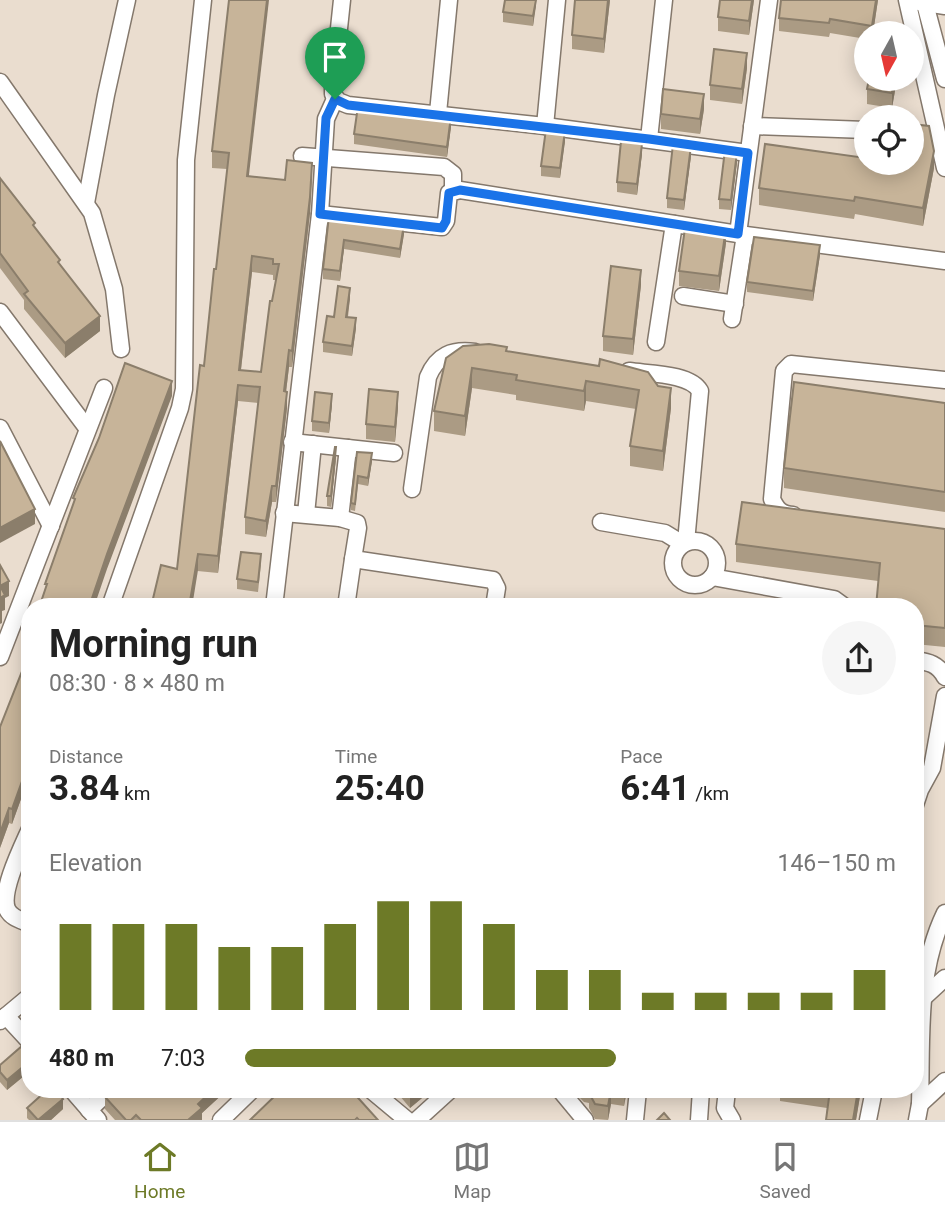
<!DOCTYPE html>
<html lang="en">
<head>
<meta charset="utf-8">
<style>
	:root { --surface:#fff; --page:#f6f6f6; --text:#222; --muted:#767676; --line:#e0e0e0; --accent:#6d7a27 }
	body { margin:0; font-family:Roboto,sans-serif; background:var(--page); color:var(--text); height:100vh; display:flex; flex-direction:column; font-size:26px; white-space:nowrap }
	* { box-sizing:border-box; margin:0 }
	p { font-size:23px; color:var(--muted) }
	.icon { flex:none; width:38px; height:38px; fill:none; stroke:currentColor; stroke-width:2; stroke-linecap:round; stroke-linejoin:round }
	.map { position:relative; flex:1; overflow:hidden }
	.sheet { position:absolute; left:21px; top:598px; width:903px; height:500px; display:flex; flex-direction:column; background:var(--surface); border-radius:28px; box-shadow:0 4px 18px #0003 }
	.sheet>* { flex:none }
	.needle { width:46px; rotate:188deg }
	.tools { position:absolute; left:854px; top:21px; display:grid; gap:14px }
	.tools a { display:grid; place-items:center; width:70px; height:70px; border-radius:50%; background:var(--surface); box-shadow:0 4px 18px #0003; font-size:35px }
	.pin { position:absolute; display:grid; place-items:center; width:60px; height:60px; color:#fff; margin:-72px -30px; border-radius:50% 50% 50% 0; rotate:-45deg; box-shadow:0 0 7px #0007 }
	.pin .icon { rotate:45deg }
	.round { display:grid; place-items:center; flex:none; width:74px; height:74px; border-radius:37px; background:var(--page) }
	.headline { display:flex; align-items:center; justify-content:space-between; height:119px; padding:0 28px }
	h1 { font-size:38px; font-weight:700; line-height:52px }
	.metrics { display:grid; grid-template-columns:repeat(3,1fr); gap:10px; height:119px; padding:7px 28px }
	.metrics div { display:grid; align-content:center }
	.metrics b { font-size:35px; font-weight:700 }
	.metrics small { font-size:19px; font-weight:400 }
	.metrics p { font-size:19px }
	.chart { height:196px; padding:14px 28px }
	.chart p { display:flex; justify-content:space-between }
	.chart svg { width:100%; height:126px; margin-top:7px; stroke:var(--accent); stroke-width:6 }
	ul { padding:0 28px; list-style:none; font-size:23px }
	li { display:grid; grid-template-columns:112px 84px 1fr; align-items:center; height:52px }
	li i { height:18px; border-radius:9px; background:var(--accent) }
	.tabs { display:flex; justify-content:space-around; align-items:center; height:98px; border-top:2px solid var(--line); background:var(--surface); font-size:19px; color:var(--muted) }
	.tabs a { display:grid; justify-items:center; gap:4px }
	.tabs .on { color:var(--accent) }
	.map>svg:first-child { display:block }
</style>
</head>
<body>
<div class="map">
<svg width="945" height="1120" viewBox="0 0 945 1120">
	<rect width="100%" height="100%" fill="#eaddcf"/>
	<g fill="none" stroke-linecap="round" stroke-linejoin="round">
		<defs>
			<g id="street">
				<polyline points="342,0 333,85 333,94 338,101 348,105 545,126 748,153"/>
				<polyline points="907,0 945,168"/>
				<polyline points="924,0 945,79"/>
				<polyline points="919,2 945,6"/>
				<polyline points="0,82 92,213 114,289 121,349"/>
				<polyline points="438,113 449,0"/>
				<polyline points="545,126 557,0"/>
				<polyline points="752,126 866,130"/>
				<polyline points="649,139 664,0"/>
				<polyline points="302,156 444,167 453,174 453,190"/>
				<polyline points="86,203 106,95 127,0"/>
				<polyline points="320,214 442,227 446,221 449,193 460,190 738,234 945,261"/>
				<polyline points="738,234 769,0"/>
				<polyline points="683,296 735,304"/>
				<polyline points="0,312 87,428"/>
				<polyline points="732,319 745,235"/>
				<polyline points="656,342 674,224"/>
				<path d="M 629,371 C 648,374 690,373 700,391 L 686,542"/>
				<polyline points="0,428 51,526"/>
				<polyline points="292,442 394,453"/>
				<path d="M 412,489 L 428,377 C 437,355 452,349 475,352"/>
				<polyline points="284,513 340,518 357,523 358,528 353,559 493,580 497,588 494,607"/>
				<polyline points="306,514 313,444"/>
				<path d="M 793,515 C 781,514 777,510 772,499 L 784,371 L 791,364 L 945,380"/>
				<polyline points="340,518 348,448"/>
				<polyline points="601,522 665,533 683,544"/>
				<circle cx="695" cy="563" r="22"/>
				<polyline points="712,577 834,599 845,607"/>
				<polyline points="110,607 180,408 184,389 186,160 203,0"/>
				<polyline points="274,607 320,214 326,119 335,99"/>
				<polyline points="346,607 353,559"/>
				<polyline points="0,657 104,388"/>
				<path d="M 915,660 C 929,662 938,664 945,677"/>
				<polyline points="915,805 920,790 932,768 945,696"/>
				<path d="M 30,829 C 22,847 0,891 7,909 C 11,918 21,920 30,924"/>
				<polyline points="922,999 945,978"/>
				<polyline points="6,1016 30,1042"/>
				<polyline points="0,1021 30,996"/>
				<polyline points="72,1090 98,1120"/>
				<polyline points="371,1090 407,1120"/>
				<polyline points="560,1090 585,1120"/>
				<polyline points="727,1090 725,1108 732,1120"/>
				<polyline points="920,1104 945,1081"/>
				<polyline points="89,1110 110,1090"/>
				<polyline points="221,1120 252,1090"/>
				<polyline points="417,1120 450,1090"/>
				<polyline points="635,1120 638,1090"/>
				<polyline points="699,1120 701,1090"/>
				<polyline points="868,1120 874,1090"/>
				<path d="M 917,1120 L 920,1104 C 922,1039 916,973 945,913"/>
			</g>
		</defs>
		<use href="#street" stroke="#84786c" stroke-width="19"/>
		<use href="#street" stroke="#fff" stroke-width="16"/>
	</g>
	<g fill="#ab9b84" fill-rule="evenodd">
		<path d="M 229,0 L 249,176 L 285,180 L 312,179 L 310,213 L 292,367 L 289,367 L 286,392 L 287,408 L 276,502 L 272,502 L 266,537 L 245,534 L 245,517 L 258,403 L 238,401 L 218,573 L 177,569 L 216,269 L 227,169 L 212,168 L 212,151 ZM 252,272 L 273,275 L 273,280 L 276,280 L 261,372 L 241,370 Z"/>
		<polygon points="536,0 533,26 503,22 503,12"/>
		<polygon points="610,0 604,53 572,49 572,35"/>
		<polygon points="754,0 749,35 718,31 718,17"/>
		<polygon points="878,0 873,33 866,33 866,39 830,33 829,37 779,31 779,18"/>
		<polygon points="747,68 742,104 710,100 710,85"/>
		<polygon points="869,79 897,79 892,108 867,104 867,89"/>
		<polygon points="704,109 700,134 661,129 661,114"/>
		<polygon points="451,127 447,157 354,144 354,134"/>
		<polygon points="565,141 560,178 541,176 541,166"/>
		<polygon points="642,154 637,195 617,192 617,182"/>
		<polygon points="691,156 684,210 667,208 667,198"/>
		<polygon points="737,162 731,210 719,209 719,199"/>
		<polygon points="866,163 934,168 923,226 855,214 854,219 759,205 759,188"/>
		<polygon points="0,178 60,264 100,331 65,358 24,309 24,300 0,268"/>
		<polygon points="329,216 404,234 400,258 344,249 340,281 323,279 323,269"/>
		<polygon points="726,243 719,291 679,286 679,271"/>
		<polygon points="820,255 813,301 747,292 747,282"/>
		<polygon points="641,285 633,355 603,351 603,336"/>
		<polygon points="350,298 348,317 356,328 352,356 323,352 323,342 334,317"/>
		<polygon points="507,351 599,366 671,408 663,471 630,466 630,446 636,409 586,401 584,411 516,400 516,395 472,388 465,436 434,431 434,411 446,358"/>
		<polygon points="945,403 945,512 784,488 784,468"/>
		<polygon points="332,404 329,433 312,431 312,421"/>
		<polygon points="398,407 395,442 366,439 366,424"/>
		<polygon points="357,452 372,461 368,486 358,484 355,511 351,510 351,503"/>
		<polygon points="336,457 331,507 327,506 327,496"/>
		<polygon points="945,529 945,647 915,644 915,607 878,581 736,562 736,544"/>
		<polygon points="261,564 258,592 237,589 237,579"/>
		<polygon points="30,643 30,774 12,824 9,823 0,848 27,657 27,650"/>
		<polygon points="30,1055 30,1071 7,1090 0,1082 0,1065"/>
		<polygon points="111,1090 227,1090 202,1113 202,1120 115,1120 105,1109 105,1097"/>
		<polygon points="388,1090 422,1090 422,1098 410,1108 399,1095 396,1097"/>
		<polygon points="578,1090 627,1090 624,1106 611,1104 608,1120 595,1119 589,1108 589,1103 584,1102 578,1096"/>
		<polygon points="780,1090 861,1090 856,1120 826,1120 827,1108 780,1101"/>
		<polygon points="27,1108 63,1109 51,1120 29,1120 27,1118"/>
	</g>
	<g fill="#8b7e6b">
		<polygon points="267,0 269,0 247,192 247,176"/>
		<polygon points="536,0 536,6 533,26 533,16"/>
		<polygon points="608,0 610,0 604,53 604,39"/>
		<polygon points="752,0 754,0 749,35 749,21"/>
		<polygon points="876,0 878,0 873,33 872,33"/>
		<polygon points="747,53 747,68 742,104 742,89"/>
		<polygon points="894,79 897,79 892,108 892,93"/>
		<polygon points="704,94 704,109 700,134 700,119"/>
		<polygon points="451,116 451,127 447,157 447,147"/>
		<polygon points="565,131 565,141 560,178 560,168"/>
		<polygon points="642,144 642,154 637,195 637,184"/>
		<polygon points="691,146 691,156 684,210 684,200"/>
		<polygon points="934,151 934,168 923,226 923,208"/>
		<polygon points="737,152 737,162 731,210 731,200"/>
		<polygon points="312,163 310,213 292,367 292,351"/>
		<polygon points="404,224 404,234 400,258 400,249"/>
		<polygon points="726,228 726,243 719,291 719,276"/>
		<polygon points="344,240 344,249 340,281 340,271"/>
		<polygon points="820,245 820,255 813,301 813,291"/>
		<polygon points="252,256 252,272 239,386 239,370"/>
		<polygon points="641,270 641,285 633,355 633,339"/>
		<polygon points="350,288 350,298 346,327 346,317"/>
		<polygon points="100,316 100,331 65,358 65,343"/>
		<polygon points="356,318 356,328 352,356 352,346"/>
		<polygon points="289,350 289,367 284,408 284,391"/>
		<polygon points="472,368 472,388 465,436 465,416"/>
		<polygon points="172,381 172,396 107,569 94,607 89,607 107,554"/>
		<polygon points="586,381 586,401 584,411 584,391"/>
		<polygon points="238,385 238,401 218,573 218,556"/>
		<polygon points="671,388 671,408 663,471 663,451"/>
		<polygon points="287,392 287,408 276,502 276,486"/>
		<polygon points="398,392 398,407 395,442 395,427"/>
		<polygon points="332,394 332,404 329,433 329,423"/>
		<polygon points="336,447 336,457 331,507 331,496"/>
		<polygon points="372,453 372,461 368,486 368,478"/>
		<polygon points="272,486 272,502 266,537 266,521"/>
		<polygon points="35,509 35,524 0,543 0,528"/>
		<polygon points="198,554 198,570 192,607 189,607"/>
		<polygon points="9,581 9,596 5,598 5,610 2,611 2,623 0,624 0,586"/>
		<polygon points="921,663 921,683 915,719 915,699"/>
		<polygon points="30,759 30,774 12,824 12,809"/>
		<polygon points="9,808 9,823 0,848 0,833"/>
		<polygon points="30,1061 30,1071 7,1090 7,1080"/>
		<polygon points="213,1090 227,1090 202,1113 202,1120 188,1120 198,1104"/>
		<polygon points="396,1090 399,1090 399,1095 396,1097"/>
		<polygon points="413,1090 422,1090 422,1098 410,1108 410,1093"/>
		<polygon points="611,1090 611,1104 608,1120 608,1106"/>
		<polygon points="625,1090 627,1090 624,1106"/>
		<polygon points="858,1090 861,1090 856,1120 853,1120"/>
		<polygon points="63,1099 63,1109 51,1120 39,1120"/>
	</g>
	<g fill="#c7b499" stroke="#8b7e6b" stroke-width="2" fill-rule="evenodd">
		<path d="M 229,0 L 267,0 L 247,176 L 285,180 L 287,160 L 312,163 L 310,197 L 292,351 L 289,350 L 284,391 L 287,392 L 276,486 L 272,486 L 266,521 L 245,517 L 260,387 L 238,385 L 218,556 L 198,554 L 189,607 L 151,607 L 161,565 L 177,569 L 200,365 L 204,366 L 214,269 L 216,269 L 229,153 L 212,151 ZM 252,256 L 273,259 L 273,264 L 279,264 L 272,301 L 270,301 L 261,372 L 239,370 Z"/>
		<polygon points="505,0 536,0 533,16 503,12"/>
		<polygon points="575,0 608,0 604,39 572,35"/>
		<polygon points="720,0 752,0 749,21 718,17"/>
		<polygon points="781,0 876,0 872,26 830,19 829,23 779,18"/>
		<polygon points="714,49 747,53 742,89 710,85"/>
		<polygon points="869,79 894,79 892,93 867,89"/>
		<polygon points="663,89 704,94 700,119 661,114"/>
		<polygon points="358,106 451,116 447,147 354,134"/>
		<polygon points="912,124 929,126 934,151 923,208 855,197 854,201 759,188 765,144 866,158 866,163 912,163"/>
		<polygon points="546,129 565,131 560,168 541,166"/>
		<polygon points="621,141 642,144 637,184 617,182"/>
		<polygon points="673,144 691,146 684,200 667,198"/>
		<polygon points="725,150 737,152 731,200 719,199"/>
		<polygon points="0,178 35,223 33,225 60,260 58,262 100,316 65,343 24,294 28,291 0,253"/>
		<polygon points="329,216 404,224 400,249 344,240 340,271 323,269"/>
		<polygon points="686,221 726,228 719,276 679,271"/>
		<polygon points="754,237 820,245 813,291 747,282"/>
		<polygon points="611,266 641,270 633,339 603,336"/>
		<polygon points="338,286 350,288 346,317 356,318 352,346 323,342 327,316 334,317"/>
		<polygon points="489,344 507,347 506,351 599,366 600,359 648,372 658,386 671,388 663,451 630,446 639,390 586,381 584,391 516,380 517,375 472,368 465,416 434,411 446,358 463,346"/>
		<polygon points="125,363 172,381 107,554 89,607 43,607 43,606 40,605 47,584 45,584 75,499 73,498 99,438"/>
		<polygon points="794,382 945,403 945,492 784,468"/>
		<polygon points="369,389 398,392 395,427 366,424"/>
		<polygon points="315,392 332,394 329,423 312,421"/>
		<polygon points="0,441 35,509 0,528"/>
		<polygon points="335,447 336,447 331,496 327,496"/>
		<polygon points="357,452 372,453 368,478 358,476 355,504 351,503"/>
		<polygon points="742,502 945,529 945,628 915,625 915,607 876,607 880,563 736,544"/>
		<polygon points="241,552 261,554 258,582 237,579"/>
		<polygon points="0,565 9,581 0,586 5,595 0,598"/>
		<polygon points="226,603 255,607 226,607"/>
		<polygon points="718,603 756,607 718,607"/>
		<polygon points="30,643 30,759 12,809 9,808 0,833 0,727 30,651 27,650"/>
		<polygon points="915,662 921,663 915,699"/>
		<polygon points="22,1046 30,1055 30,1061 7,1080 0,1072 0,1065"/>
		<polygon points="47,1090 56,1090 63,1099 38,1120 27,1108"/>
		<polygon points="111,1090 213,1090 198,1104 202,1108 188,1120 141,1120 136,1115 131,1120 126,1120 105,1097"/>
		<polygon points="281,1090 351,1090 378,1120 359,1120 357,1118 355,1120 250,1120"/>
		<polygon points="589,1090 611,1090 608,1106 595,1104 589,1093"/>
		<polygon points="830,1090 858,1090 853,1120 826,1120"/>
		<polygon points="664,1113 670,1120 657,1120"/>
	</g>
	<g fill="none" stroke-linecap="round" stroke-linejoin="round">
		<defs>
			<polygon id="route" points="335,99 348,105 649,139 748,153 738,234 460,190 449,193 446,221 442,228 320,214 326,118"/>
		</defs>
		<use href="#route" stroke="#fff" stroke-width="14"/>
		<use href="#route" stroke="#1a73e8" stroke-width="9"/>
	</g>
</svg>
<div class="tools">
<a><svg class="needle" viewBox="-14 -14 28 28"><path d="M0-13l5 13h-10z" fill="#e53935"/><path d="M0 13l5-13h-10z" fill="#767676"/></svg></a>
<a><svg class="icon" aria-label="locate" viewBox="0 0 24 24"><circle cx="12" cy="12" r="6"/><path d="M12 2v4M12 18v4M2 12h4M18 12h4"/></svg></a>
</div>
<div class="pin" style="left:335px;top:99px;background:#1e9e55"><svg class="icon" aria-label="arrive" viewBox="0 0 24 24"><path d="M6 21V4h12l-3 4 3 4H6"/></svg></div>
<section class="sheet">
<div class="headline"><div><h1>Morning run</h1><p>08:30 · 8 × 480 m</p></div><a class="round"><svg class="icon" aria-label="share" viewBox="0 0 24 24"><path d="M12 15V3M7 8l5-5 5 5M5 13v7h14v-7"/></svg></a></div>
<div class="metrics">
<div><p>Distance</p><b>3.84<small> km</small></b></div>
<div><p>Time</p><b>25:40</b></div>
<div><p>Pace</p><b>6:41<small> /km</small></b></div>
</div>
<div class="chart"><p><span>Elevation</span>146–150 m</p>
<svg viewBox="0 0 160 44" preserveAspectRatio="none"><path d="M5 44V14M15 44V14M25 44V14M35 44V22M45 44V22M55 44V14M65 44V6M75 44V6M85 44V14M95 44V30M105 44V30M115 44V38M125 44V38M135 44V38M145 44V38M155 44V30"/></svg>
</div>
<ul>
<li><b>480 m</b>7:03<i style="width:57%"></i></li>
</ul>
</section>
</div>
<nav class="tabs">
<a class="on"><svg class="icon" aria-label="home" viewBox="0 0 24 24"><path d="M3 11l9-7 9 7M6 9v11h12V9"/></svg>Home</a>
<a><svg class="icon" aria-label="map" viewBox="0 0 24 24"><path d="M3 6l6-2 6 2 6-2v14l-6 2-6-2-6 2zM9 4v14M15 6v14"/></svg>Map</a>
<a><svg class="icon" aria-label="saved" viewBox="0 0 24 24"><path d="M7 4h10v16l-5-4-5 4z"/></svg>Saved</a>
</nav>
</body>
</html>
